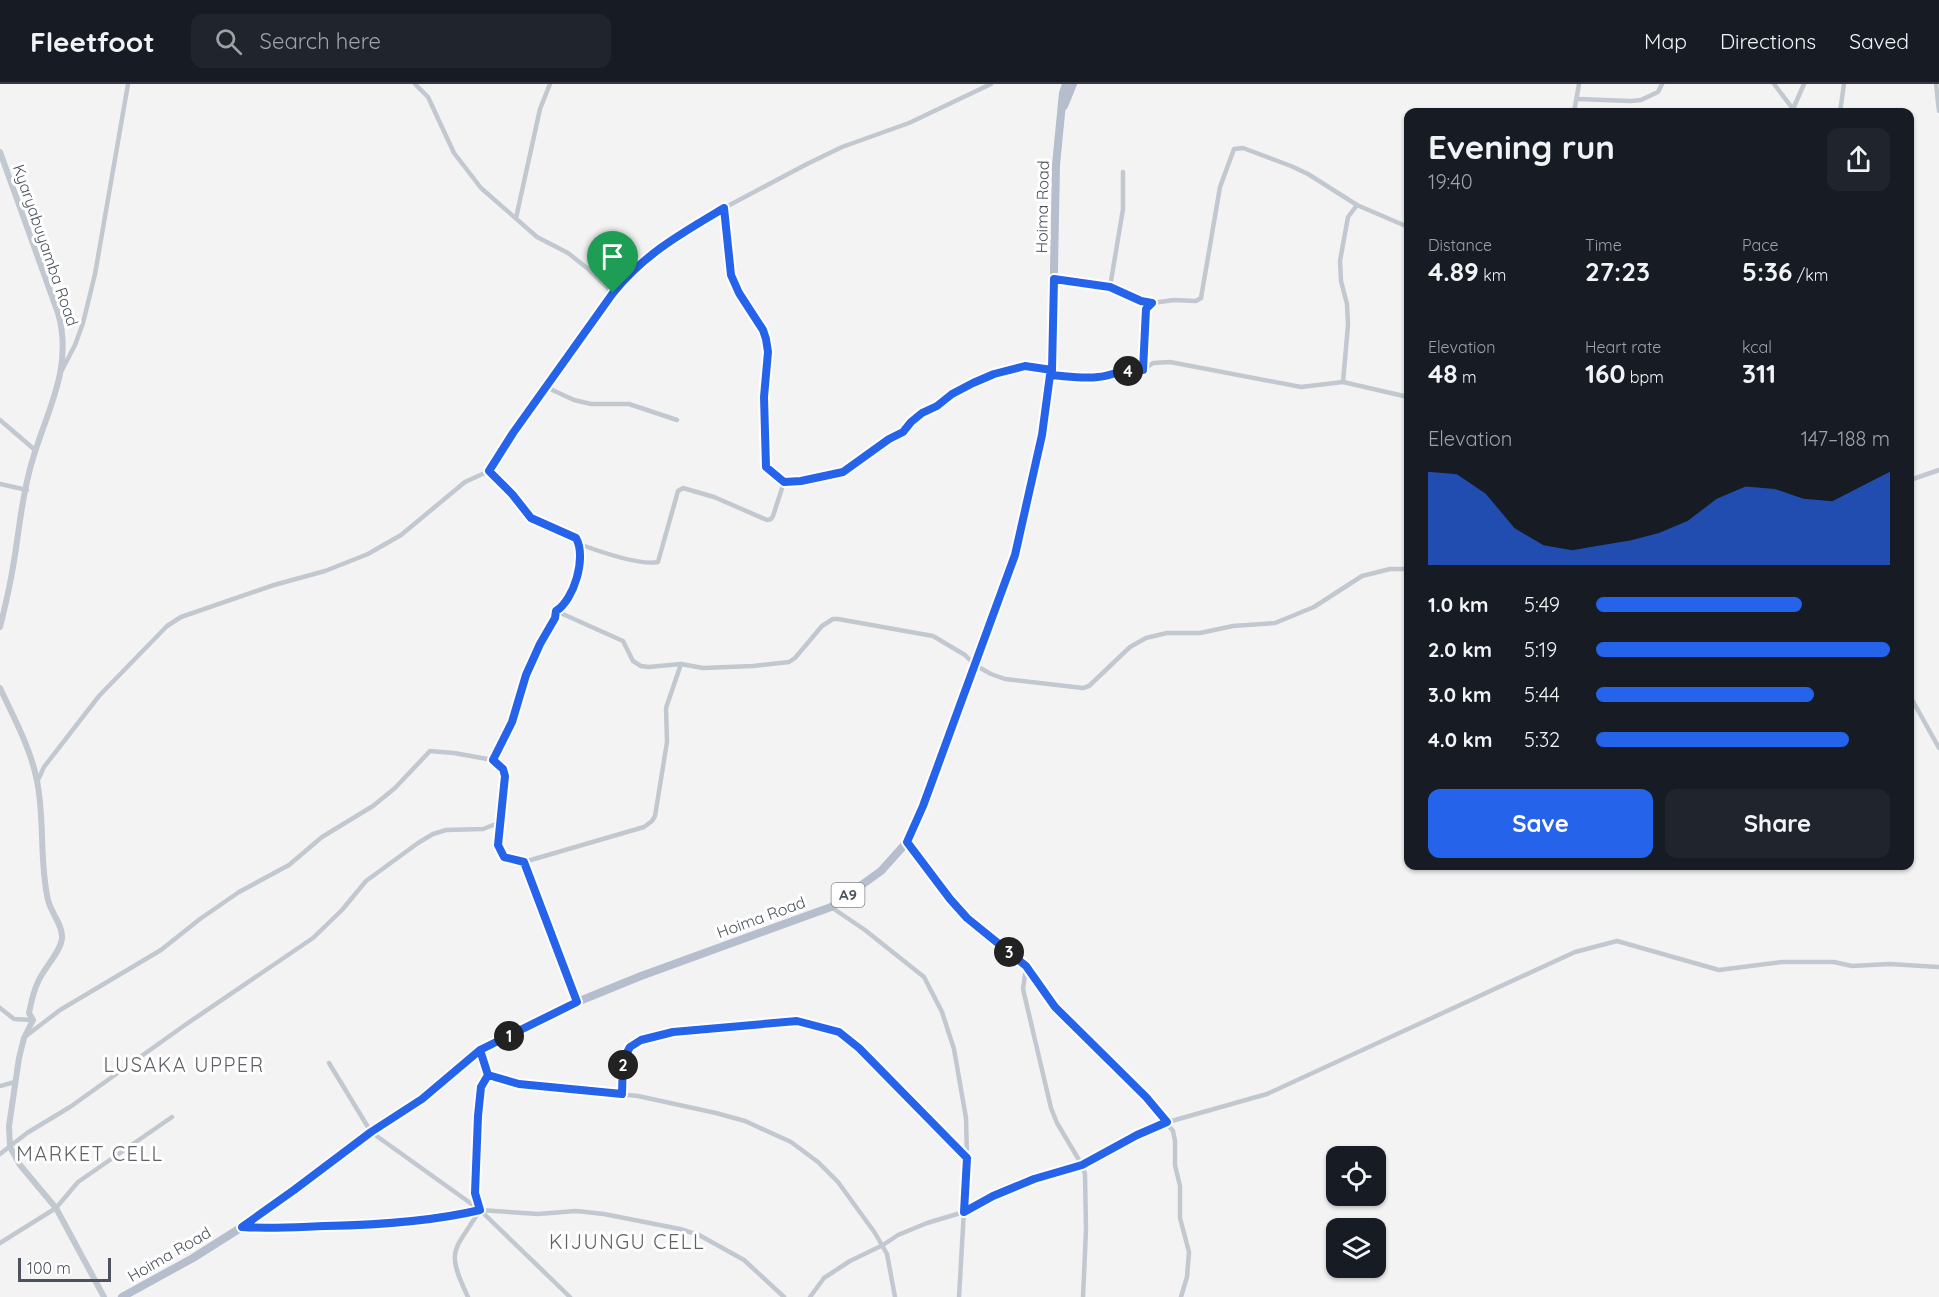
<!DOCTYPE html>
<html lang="en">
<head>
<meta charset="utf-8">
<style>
	:root { --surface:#171b24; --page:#20242c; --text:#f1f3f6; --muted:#9ea1a6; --line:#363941; --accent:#2563eb }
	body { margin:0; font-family:Quicksand,sans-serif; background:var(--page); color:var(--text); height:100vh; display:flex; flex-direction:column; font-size:22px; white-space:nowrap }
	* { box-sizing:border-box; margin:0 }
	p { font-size:20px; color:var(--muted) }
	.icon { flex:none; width:33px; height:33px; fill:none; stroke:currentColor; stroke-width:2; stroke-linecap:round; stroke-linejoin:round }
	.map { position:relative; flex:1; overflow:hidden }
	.drawer { position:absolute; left:1404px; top:24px; width:510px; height:762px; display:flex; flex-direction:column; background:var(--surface); border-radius:12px; box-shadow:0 2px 4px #0004 }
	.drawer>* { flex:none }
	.buttons { position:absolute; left:1326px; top:1062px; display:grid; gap:12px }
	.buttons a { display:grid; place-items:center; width:60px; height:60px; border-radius:12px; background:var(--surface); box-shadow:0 2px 4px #0004; font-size:30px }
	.scale { position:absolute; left:18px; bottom:15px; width:93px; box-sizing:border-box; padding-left:6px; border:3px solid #4c535e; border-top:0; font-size:16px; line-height:21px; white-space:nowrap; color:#4c535e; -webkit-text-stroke:4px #fff; paint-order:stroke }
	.pin { position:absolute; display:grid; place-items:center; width:51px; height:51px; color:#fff; margin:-62px -26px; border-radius:50% 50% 50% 0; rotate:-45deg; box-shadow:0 0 6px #0007 }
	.pin .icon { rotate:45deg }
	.km { position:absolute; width:30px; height:30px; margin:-15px; border-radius:50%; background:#222; color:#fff; font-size:16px; line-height:30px; text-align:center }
	.round { display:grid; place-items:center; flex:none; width:63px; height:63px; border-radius:12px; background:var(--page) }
	.headline { display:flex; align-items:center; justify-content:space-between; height:102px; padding:0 24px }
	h1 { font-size:33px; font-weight:700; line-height:45px }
	.stats { display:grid; grid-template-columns:repeat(3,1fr); gap:9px; height:102px; padding:6px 24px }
	.stats div { display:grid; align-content:center }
	.stats b { font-size:26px; font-weight:700 }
	.stats small { font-size:16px; font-weight:400 }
	.stats p { font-size:16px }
	.chart { height:168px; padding:12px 24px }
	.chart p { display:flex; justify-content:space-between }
	.chart svg { width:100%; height:108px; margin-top:6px; fill:var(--accent); opacity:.7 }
	.button { display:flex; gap:12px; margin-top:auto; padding:12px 24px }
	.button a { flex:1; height:69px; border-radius:12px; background:var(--accent); color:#fff; font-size:24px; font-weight:700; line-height:69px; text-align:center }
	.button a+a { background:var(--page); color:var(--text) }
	ul { padding:0 24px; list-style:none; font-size:20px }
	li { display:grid; grid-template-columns:96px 72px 1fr; align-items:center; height:45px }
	li i { height:15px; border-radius:8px; background:var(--accent) }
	header { display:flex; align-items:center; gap:36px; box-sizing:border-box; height:84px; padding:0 30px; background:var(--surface); border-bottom:2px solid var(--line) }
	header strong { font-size:28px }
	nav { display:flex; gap:33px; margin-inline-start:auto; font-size:21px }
	.search { width:420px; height:54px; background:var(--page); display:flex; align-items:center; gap:15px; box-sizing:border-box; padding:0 21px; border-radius:12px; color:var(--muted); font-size:22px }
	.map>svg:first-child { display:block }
</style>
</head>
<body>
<header>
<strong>Fleetfoot</strong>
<div class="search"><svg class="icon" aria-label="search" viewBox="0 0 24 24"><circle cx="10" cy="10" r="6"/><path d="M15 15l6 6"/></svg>Search here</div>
<nav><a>Map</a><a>Directions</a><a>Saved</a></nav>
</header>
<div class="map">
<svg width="1939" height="1213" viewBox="0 0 1939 1213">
	<rect width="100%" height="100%" fill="#f4f3f3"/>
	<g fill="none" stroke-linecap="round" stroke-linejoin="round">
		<g stroke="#c2c8cf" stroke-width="4.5">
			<polyline points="415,0 428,13 454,69 481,104 537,153 568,169 587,184 613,209"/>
			<polyline points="1774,0 1793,25 1804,0"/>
			<polyline points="1936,0 1939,27"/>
			<polyline points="1578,15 1631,17 1641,16 1658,8 1662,0"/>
			<polyline points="1574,28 1579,0"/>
			<polyline points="1840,28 1844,0"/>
			<polyline points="724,124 731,191 739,209 755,230 766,255 768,268 764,313 766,383 784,398 801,397 843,388 889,355 903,348 911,338 922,329 937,322 952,310 973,299 994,290 1025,282 1052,286"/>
			<polyline points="516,134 540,25 550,0"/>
			<polyline points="1055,195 1110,203 1141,217 1152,219 1146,225 1143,286"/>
			<polyline points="1110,203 1123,125 1123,88"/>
			<polyline points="1152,219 1174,216 1196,217 1201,214 1220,103 1234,65 1243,64 1291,82 1308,90 1357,121 1408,143"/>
			<polyline points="62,286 75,261 83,239 95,190 128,0"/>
			<polyline points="1050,291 1097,294 1136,284 1143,286 1153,279 1170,278 1301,303 1343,298 1408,313"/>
			<polyline points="1343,298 1348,241 1347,220 1341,197 1340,177 1348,133 1357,121"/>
			<polyline points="546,303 574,316 591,320 629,320 677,336"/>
			<polyline points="0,336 35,366"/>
			<path d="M 489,387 L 512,410 L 531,434 L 576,454 C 587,473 573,516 556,527 L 555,533 L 540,559 L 526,591 L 512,638 L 493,676"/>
			<polyline points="1910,396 1939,386"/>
			<polyline points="0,400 27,406"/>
			<path d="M 579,460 C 598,467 639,482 658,478 L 678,407 L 683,404 L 714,413 L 767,436 L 771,435 L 773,432 L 784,398"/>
			<polyline points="556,527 623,557 633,577 641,582 649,583 681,580 703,584 753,582 789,578 795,574 822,542 833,535 838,535 933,552 965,571 975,581 991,590 1005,595 1083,604 1089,602 1130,563 1146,554 1167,549 1200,549 1233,542 1275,539 1314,523 1362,492 1390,485 1406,485 1408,482"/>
			<polyline points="1910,612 1939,664"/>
			<polyline points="37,698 44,683 99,612 167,542 181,533 274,501 325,487 368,470 401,451 465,398 489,387 512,349 613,209 639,180 677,152 724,124 807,80 842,63 909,39 991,0"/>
			<polyline points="907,758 950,815 967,833 1026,882 1055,923 1146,1013 1173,1047 1175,1057 1175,1081 1180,1102 1180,1134 1189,1168 1187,1193 1181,1213"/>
			<polyline points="524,778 577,918"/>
			<polyline points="831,823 865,846 924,893 942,928 954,965 966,1034 967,1074 959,1213"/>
			<polyline points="1026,883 1023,905 1051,1024 1057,1039 1082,1081 1085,1090 1086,1146 1083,1213"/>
			<polyline points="0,924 14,935 33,936"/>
			<polyline points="26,952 60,926 161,866 200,835 239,808 289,781 322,753 373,722 395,704 430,667 454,669 493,676 495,680 503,685 505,692 498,761 503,773 524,778 644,743 652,737 655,732 667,658 666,624 681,580"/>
			<polyline points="329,979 371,1048 480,1126 570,1213"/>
			<polyline points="488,991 519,1000 638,1012 716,1029 745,1037 791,1058 818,1078 838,1098 875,1149 887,1170 895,1213"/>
			<polyline points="0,1002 15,998"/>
			<polyline points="622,1010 623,976 630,963 641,956 673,948 797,937 839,948 859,964 967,1074"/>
			<polyline points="0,1070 27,1049 70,1023 185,941 313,854 342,826 366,797 418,759 433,750 446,746 483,745 501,738"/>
			<polyline points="245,1143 286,1145 363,1141 447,1134 480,1126 538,1130 576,1127 604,1130 680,1145 699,1151 744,1176 784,1213"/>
			<polyline points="0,1159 56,1124 78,1098 172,1033"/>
			<path d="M 468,1213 C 445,1165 454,1168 480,1126 L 475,1109 L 478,1032 L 481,1003 L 488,991 L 480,966"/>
			<polyline points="810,1213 824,1194 850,1177 883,1161 898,1151 927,1139 964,1128 993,1112 1034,1095 1082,1081 1137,1051 1168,1038 1267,1010 1575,868 1617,857 1719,886 1782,878 1834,878 1852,882 1889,880 1939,883"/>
		</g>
		<g stroke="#c2c8cf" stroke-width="6">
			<path d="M 0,68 L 58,229 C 75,288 42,334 29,389 C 20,423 18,459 11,494 C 8,510 4,527 0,543"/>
			<path d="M 0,604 C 14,634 31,665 37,697 C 45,736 39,777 48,816 C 51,829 63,841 62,854 C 61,868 43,885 38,898 C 33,908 31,919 29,929 L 33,936 L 24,954 L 19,974 L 9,1042 L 10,1063 L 20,1081 L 56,1124 L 104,1213"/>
		</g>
		<g stroke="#b6becd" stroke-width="8">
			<polyline points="1064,22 1073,0"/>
			<polyline points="122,1213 193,1174 242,1143 294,1106 371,1048 422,1015 480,966 577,918 641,892 831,823 881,787 907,758 923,722 1015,471 1042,351 1052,286 1056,81 1063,9 1066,0"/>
		</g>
	</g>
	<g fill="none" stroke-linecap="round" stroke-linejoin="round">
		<defs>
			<path id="route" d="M 613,209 L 513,349 L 489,387 L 512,410 L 531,434 L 576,454 C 587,473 574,516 556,527 L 555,534 L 540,560 L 526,591 L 512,638 L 493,676 L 503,685 L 505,692 L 498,761 L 504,773 L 524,778 L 577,918 L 480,966 L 488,991 L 481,1003 L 478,1032 L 475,1109 L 480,1126 C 430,1138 377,1141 325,1142 C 297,1143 270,1145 242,1143 L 294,1106 L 371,1048 L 422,1015 L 480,966 L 488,991 L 519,1000 L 622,1010 L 623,976 L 630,963 L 641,956 L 673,948 L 797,937 L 839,948 L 859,964 L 967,1074 L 964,1128 L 993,1112 L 1034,1095 L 1082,1081 L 1137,1051 L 1167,1038 L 1146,1013 L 1055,923 L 1026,882 L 967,834 L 950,815 L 907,758 L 923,722 L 1015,471 L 1042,351 L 1050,291 L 1052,286 L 1054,195 L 1110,203 L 1141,217 L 1152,219 L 1146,225 L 1143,286 C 1129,282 1113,292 1098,293 C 1082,295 1066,292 1050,291 L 1052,286 L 1025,282 L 994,290 L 973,299 L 952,310 L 937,322 L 922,329 L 911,338 L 903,348 L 889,355 L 843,388 L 801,397 L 784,398 L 766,383 L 764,313 L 768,268 L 766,255 L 763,246 L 739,209 L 731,191 L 724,124 C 682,149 644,170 613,209"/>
		</defs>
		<use href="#route" stroke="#fff" stroke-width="12"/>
		<use href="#route" stroke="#2563eb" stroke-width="8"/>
	</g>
	<g text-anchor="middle" stroke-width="6" stroke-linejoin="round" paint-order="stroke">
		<rect fill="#fff" stroke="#82878e" stroke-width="1.5" x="831.5" y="799" width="33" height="24" rx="4.5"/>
		<g font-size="15" font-weight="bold" fill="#4c535e">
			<text x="848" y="816">A9</text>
		</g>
		<g font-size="16" fill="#4c535e" stroke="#fff">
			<text transform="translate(1042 123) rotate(-89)" y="6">Hoima Road</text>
			<text transform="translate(46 161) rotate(71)" y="6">Kyaryabuyamba Road</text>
			<text transform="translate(761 833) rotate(-20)" y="6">Hoima Road</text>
			<text transform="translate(169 1170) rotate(-30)" y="6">Hoima Road</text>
		</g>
		<g font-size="20" letter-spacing="1.5" fill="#5f6166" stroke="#fff">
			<text x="184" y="988">LUSAKA UPPER</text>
			<text x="90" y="1077">MARKET CELL</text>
			<text x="627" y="1165">KIJUNGU CELL</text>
		</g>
	</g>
</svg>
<div class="buttons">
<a><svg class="icon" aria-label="locate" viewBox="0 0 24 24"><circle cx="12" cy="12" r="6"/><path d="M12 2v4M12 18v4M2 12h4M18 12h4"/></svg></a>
<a><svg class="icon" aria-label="layers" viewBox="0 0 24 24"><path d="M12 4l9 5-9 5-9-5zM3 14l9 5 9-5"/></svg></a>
</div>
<div class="scale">100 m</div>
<div class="pin" style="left:613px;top:209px;background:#1e9e55"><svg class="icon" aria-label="arrive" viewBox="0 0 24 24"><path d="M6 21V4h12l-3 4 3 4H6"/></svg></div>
<b class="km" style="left:509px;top:952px">1</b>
<b class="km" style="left:623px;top:981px">2</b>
<b class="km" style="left:1009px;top:868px">3</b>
<b class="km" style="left:1128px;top:287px">4</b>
<section class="drawer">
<div class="headline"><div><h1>Evening run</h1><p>19:40</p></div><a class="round"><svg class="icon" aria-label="share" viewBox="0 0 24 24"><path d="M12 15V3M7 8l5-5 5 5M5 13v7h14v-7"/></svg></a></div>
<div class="stats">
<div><p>Distance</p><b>4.89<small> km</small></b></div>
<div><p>Time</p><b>27:23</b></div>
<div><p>Pace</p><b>5:36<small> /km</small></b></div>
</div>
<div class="stats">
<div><p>Elevation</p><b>48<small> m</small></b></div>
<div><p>Heart rate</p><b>160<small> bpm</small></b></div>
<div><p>kcal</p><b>311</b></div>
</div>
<div class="chart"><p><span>Elevation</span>147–188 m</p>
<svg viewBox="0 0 160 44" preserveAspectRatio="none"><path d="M0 44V6L10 7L20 15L30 29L40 36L50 38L60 36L70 34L80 31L90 26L100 17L110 12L120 13L130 17L140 18L150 12L160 6V44z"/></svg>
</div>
<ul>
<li><b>1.0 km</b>5:49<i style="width:70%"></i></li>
<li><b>2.0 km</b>5:19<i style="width:100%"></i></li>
<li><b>3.0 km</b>5:44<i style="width:74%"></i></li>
<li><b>4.0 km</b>5:32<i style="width:86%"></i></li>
</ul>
<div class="button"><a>Save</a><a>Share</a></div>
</section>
</div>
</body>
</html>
